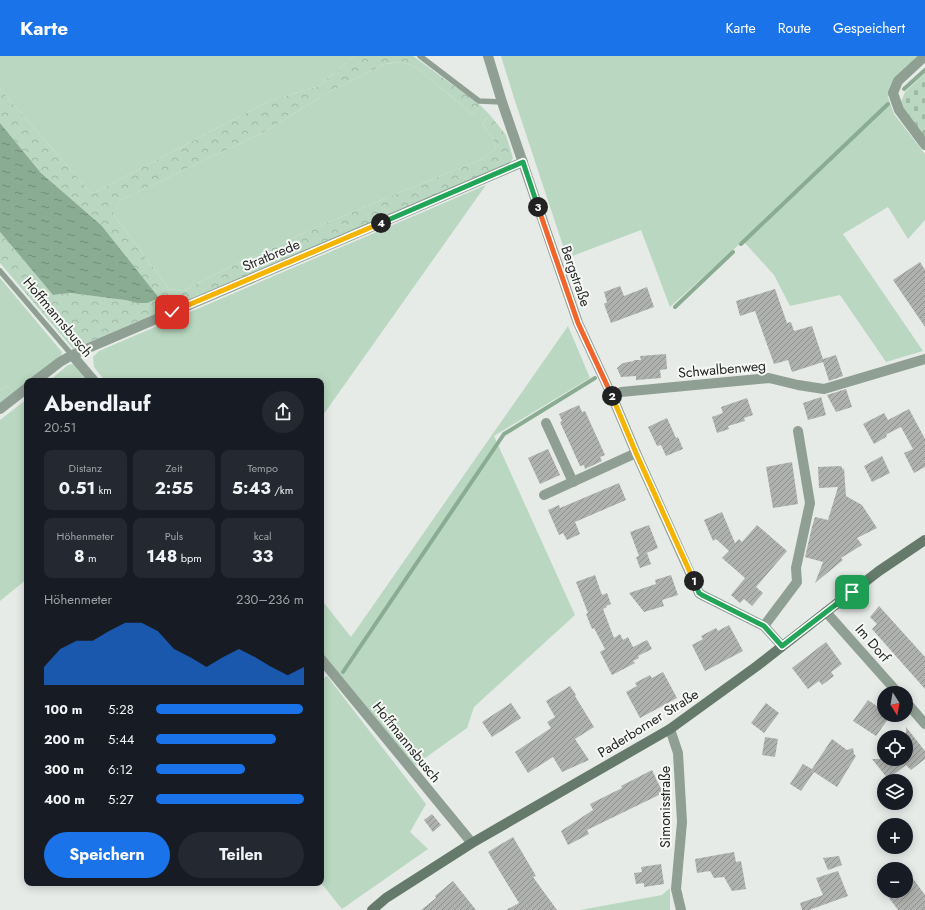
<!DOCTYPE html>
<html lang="de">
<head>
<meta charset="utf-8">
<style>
	:root { --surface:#171b24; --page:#242831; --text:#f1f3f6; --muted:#9ea1a6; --accent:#1a73e8 }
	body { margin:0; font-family:Jost,sans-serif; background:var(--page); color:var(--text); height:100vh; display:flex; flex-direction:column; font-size:15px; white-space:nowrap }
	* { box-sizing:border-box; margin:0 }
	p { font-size:13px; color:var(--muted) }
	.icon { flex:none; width:22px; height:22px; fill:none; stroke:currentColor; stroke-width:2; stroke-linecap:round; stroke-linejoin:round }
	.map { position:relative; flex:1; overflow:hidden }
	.drawer { position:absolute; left:24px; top:322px; width:300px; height:508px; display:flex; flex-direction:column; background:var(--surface); border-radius:8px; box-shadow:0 2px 10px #0003 }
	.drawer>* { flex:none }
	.needle { width:26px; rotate:169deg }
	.fabs { position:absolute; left:877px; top:630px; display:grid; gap:8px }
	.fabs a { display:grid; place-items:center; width:36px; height:36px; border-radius:50%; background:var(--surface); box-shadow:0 2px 10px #0003; font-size:20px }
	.pin { position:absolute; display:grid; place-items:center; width:34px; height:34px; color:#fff; margin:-17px; border-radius:8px; box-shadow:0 2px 6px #0006 }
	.km { position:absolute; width:20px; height:20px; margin:-10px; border-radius:50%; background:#222; color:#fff; font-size:11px; line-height:20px; text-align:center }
	.round { display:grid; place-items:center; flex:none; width:42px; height:42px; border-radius:21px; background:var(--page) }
	.headline { display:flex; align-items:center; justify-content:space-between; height:68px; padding:0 20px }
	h1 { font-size:22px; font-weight:700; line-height:30px }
	.figures { display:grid; grid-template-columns:repeat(3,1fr); gap:6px; height:68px; padding:4px 20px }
	.figures div { display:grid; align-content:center; border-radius:8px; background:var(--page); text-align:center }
	.figures b { font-size:17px; font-weight:700 }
	.figures small { font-size:11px; font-weight:400 }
	.figures p { font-size:11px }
	.chart { height:112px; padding:8px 20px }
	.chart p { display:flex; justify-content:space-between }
	.chart svg { width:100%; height:72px; margin-top:4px; fill:var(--accent); opacity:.7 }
	.primary-button { display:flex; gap:8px; margin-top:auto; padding:8px 20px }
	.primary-button a { flex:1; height:46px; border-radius:24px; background:var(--accent); color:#fff; font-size:16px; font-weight:700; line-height:46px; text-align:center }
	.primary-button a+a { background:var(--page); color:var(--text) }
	ul { padding:0 20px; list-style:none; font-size:13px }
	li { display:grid; grid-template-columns:64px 48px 1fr; align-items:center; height:30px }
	li i { height:10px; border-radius:5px; background:var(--accent) }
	header { display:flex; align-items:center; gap:24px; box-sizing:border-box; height:56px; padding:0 20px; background:var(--accent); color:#fff }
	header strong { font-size:19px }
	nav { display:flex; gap:22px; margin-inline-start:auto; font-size:14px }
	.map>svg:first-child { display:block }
</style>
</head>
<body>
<header>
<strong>Karte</strong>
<nav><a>Karte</a><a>Route</a><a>Gespeichert</a></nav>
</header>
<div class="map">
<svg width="925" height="854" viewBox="0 0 925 854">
	<defs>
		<pattern id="forest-crowns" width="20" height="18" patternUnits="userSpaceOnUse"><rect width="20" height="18" fill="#bad8c1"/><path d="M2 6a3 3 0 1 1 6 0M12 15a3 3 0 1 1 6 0" fill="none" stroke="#a0b9a6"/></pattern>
		<pattern id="cemetery-stones" width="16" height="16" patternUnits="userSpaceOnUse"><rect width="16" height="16" fill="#bad8c1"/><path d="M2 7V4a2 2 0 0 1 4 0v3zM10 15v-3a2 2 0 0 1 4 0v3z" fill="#a0b9a6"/></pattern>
		<pattern id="water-ripples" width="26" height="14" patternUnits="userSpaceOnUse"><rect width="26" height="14" fill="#8aac92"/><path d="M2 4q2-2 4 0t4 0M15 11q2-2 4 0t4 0" fill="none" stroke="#718c77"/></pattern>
		<pattern id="building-hatch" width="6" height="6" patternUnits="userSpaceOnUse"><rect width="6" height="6" fill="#aeb1ae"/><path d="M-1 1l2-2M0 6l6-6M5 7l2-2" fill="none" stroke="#8d908d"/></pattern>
	</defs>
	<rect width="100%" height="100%" fill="#e7ebe8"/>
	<g fill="#bad8c1">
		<polygon points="0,0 354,0 319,30 269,45 92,138 0,33"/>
		<polygon points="501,0 919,0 894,24 888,41 894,58 925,98 925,164 908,183 888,151 843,178 923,295 886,306 840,239 790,250 774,219 743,185 670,251 641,174 567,202 515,45"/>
		<polygon points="401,6 416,11 473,59 480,49 490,59 482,67 493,83 496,92 483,103 403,135 317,171 222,215 183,235 169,233 113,158 121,144 268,74 325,38 385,8"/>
		<polygon points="486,129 321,362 321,325 105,325 94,311 93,301 99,295"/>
		<polygon points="0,222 62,296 61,301 30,325 27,325 27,327 14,337 7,330 0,335"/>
		<polygon points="568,270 590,322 494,380 575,559 474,651 467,672 414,710 321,595 321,543 351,581"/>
		<polygon points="73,308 87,325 49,325 68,309"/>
		<polygon points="27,343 27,523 0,545 0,364"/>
		<polygon points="327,620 426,748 410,776 428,793 342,853 321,827 321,624"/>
		<polygon points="670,832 670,854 580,854 662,839"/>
	</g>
	<g fill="url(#forest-crowns)">
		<polygon points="354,0 413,0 480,49 473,59 416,11 401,6 385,8 325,38 268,74 121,144 113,158 169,233 183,235 222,215 317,171 403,135 483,103 496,92 493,83 482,67 490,59 506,79 513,102 510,107 73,293 0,207 0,176 53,239 70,237 125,244 137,247 101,169 41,117 0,67 0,33 92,138 269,45 319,30"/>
		<polygon points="7,330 14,337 0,349 0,335"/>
	</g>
	<polygon fill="url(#cemetery-stones)" points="925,17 925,84 902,53 901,46 905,36"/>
	<polygon fill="url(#water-ripples)" points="0,67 41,117 101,169 159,242 147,247 137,247 125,244 70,237 53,239 0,176"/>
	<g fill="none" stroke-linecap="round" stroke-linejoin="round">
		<g stroke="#8aac92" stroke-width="4">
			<polyline points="904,33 925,14"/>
			<polyline points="741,188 888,48"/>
			<polyline points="675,251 733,196"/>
			<polyline points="343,616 504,378 595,322"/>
		</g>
	</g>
	<g fill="url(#building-hatch)">
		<polygon points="920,206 925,214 925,271 893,224"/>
		<polygon points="620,230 624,240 647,231 654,251 611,267 604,248 607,246 604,236"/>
		<polygon points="775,233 787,267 791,266 794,275 812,270 823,303 836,299 843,320 829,325 823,306 792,316 788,304 774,308 755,255 740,260 736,245"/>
		<polygon points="666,298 667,313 660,314 661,322 636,324 636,320 621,321 617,312 623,307 634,305 634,304 641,304 640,300"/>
		<polygon points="846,333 852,351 836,356 827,339"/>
		<polygon points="821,341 826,359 808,364 803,347"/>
		<polygon points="747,342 753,359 744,362 745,365 728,370 729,373 717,377 712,361 723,357 721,351"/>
		<polygon points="579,349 582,356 585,355 605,399 600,401 602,405 585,413 584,409 580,410 560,366 562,365 559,358"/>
		<polygon points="909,353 925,383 925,411 914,417 904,397 913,393 901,371 887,378 886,381 874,388 863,368 884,357 888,364"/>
		<polygon points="667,362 676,382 678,381 683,393 666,400 661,389 657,390 648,371"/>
		<polygon points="548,393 560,419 540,428 528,402"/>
		<polygon points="882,400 890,417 872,426 864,410"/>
		<polygon points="792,406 798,448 773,452 766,411"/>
		<polygon points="841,410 843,414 844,412 846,440 862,449 877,472 857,482 862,489 841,502 843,504 815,527 823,506 805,501 812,471 815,461 828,464 838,431 819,432 818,411"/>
		<polygon points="619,427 626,444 575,466 580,478 567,484 563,477 559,479 548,454 559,449 560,452"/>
		<polygon points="722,456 735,487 739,483 742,486 757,469 787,495 756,531 763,537 752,550 744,543 740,547 731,539 745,522 722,502 729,495 716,483 713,485 704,464"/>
		<polygon points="649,469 658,492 644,498 647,497 651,508 640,512 636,501 639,500 630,476"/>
		<polygon points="595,519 602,539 607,537 611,548 606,550 607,551 603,553 614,582 620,578 623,584 628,581 633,591 647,584 652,593 638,600 639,602 633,605 635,607 612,619 600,596 605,593 594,572 592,573 586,558 588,557 576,526"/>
		<polygon points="671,519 678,539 662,544 664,550 644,556 629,537 656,528 655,524"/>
		<polygon points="879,550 925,601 925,633 872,573 877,568 870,561"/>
		<polygon points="729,569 743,595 705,615 692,589 703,583 701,580 716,572 718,575"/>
		<polygon points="826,586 842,608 831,616 834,620 822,629 819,625 808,633 792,612"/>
		<polygon points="663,616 677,642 640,662 626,636 637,630 635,627 650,619 652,622"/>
		<polygon points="570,630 576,639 575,640 594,671 575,683 589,704 562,716 553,701 528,717 515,696 551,672 547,666 555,661 546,645"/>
		<polygon points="868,644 884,655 884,659 891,659 876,680 853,665"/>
		<polygon points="511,647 521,662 492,681 482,666"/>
		<polygon points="766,647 779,657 764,677 751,667"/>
		<polygon points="906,671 925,695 925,703 911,714 906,709 888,723 872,703 906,703"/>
		<polygon points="765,681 778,683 775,701 762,699"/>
		<polygon points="832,683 847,694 853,692 854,698 856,700 837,731 814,716 801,735 790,728 803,708 812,713"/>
		<polygon points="652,714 663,737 587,774 589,778 568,789 561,775 593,754 590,748 622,732 621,730"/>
		<polygon points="432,758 441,769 433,776 424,764"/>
		<polygon points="513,781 536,820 533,821 557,854 506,854 519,847 488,796"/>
		<polygon points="734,796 736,806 741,805 746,833 732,835 724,821 714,822 710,815 697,817 695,803"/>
		<polygon points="839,800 842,809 828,814 823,802"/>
		<polygon points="661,808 664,828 644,831 644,827 636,828 634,817 642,816 641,811"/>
		<polygon points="906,813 925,839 925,854 898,854 884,835 906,835"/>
		<polygon points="838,815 848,840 809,854 802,854 800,847 823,839 816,822"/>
		<polygon points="453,825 476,854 421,854 436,842 435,840"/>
	</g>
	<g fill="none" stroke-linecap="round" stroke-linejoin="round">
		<g stroke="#909f93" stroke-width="5.5">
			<polyline points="420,0 479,45 502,46"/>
			<polyline points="0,215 72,299"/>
		</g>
		<g stroke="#909f93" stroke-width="10">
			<polyline points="488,0 502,46 578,267 612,340 636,397 699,537 702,539 764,570 782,590"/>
			<polyline points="925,0 898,25 893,37 899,54 925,89"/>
			<polyline points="72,299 94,325"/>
			<polyline points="35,325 60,306 72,299 523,106"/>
			<polyline points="612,340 621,336 769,322 798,329 824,333 925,303"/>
			<polyline points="0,353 27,332"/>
			<polyline points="546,367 573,426"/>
			<polyline points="544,439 636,397"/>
			<polyline points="826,556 898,637"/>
			<polyline points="764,570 797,526 796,512 810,447 798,375"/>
			<polyline points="321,603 472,787"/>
			<polyline points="906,646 925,668"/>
			<polyline points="670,673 678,697 682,766 676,833 681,854"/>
		</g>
		<polyline stroke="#657a6a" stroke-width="10" points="372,854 386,842 472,787 670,673 757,610 826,556 879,515 925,484"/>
	</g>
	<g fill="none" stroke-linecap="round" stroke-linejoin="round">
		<defs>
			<polyline id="split-1" points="694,525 699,537 702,539 764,570 782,590 852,536"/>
			<polyline id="split-2" points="612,340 636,397 694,525"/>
			<polyline id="split-3" points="538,151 578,267 612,340"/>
			<polyline id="split-4" points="381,167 523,106 538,151"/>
			<polyline id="split-5" points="172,256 381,167"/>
		</defs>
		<use href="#split-1" stroke="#fff" stroke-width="8"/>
		<use href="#split-2" stroke="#fff" stroke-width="8"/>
		<use href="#split-3" stroke="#fff" stroke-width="8"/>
		<use href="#split-4" stroke="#fff" stroke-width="8"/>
		<use href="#split-5" stroke="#fff" stroke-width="8"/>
		<use href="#split-1" stroke="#22a559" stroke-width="5"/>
		<use href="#split-2" stroke="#f5b400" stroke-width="5"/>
		<use href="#split-3" stroke="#f0652b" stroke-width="5"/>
		<use href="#split-4" stroke="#22a559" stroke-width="5"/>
		<use href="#split-5" stroke="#f5b400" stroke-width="5"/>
	</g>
	<g text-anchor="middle" stroke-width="4" stroke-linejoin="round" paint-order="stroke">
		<g font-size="14" fill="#252625" stroke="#f5f8f5">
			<text transform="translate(271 199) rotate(-23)" y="5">Stratbrede</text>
			<text transform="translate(576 220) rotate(71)" y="5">Bergstraße</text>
			<text transform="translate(58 261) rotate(50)" y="5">Hoffmannsbusch</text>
			<text transform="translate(722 313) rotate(-5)" y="5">Schwalbenweg</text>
			<text transform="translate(873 587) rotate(49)" y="5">Im Dorf</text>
			<text transform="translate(648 667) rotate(-32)" y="5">Paderborner Straße</text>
			<text transform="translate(407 686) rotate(51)" y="5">Hoffmannsbusch</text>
			<text transform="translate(665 751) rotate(-90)" y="5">Simonisstraße</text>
		</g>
	</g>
</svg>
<div class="fabs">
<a><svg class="needle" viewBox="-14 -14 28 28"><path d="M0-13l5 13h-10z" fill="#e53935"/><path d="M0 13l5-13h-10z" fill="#9ea1a6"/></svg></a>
<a><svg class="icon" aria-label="locate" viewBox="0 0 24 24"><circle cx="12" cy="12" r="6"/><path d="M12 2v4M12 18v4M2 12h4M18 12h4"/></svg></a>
<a><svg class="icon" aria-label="layers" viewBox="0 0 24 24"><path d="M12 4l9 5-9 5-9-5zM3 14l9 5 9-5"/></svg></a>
<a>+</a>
<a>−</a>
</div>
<div class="pin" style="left:852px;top:536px;background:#1e9e55"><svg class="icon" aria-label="arrive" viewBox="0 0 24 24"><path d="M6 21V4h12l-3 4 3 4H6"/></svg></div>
<div class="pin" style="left:172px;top:256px;background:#d93025"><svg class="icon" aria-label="check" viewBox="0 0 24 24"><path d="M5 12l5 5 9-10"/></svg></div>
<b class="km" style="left:694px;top:525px">1</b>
<b class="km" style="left:612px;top:340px">2</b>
<b class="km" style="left:538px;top:151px">3</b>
<b class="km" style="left:381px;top:167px">4</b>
<section class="drawer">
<div class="headline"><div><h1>Abendlauf</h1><p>20:51</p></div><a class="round"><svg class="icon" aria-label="share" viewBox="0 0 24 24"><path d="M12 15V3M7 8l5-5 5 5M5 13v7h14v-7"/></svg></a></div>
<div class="figures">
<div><p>Distanz</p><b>0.51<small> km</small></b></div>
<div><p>Zeit</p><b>2:55</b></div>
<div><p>Tempo</p><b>5:43<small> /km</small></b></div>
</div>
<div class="figures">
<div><p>Höhenmeter</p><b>8<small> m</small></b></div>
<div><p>Puls</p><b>148<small> bpm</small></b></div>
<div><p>kcal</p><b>33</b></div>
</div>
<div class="chart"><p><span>Höhenmeter</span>230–236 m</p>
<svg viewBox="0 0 160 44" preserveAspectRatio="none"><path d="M0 44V33L10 22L20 17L30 17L40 11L50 6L60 6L70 11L80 22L90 27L100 33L110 27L120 22L130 27L140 33L150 38L160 33V44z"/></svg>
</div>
<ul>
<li><b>100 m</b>5:28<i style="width:99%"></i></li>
<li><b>200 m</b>5:44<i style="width:81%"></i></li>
<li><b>300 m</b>6:12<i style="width:60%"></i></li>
<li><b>400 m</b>5:27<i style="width:100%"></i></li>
</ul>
<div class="primary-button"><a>Speichern</a><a>Teilen</a></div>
</section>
</div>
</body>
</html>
